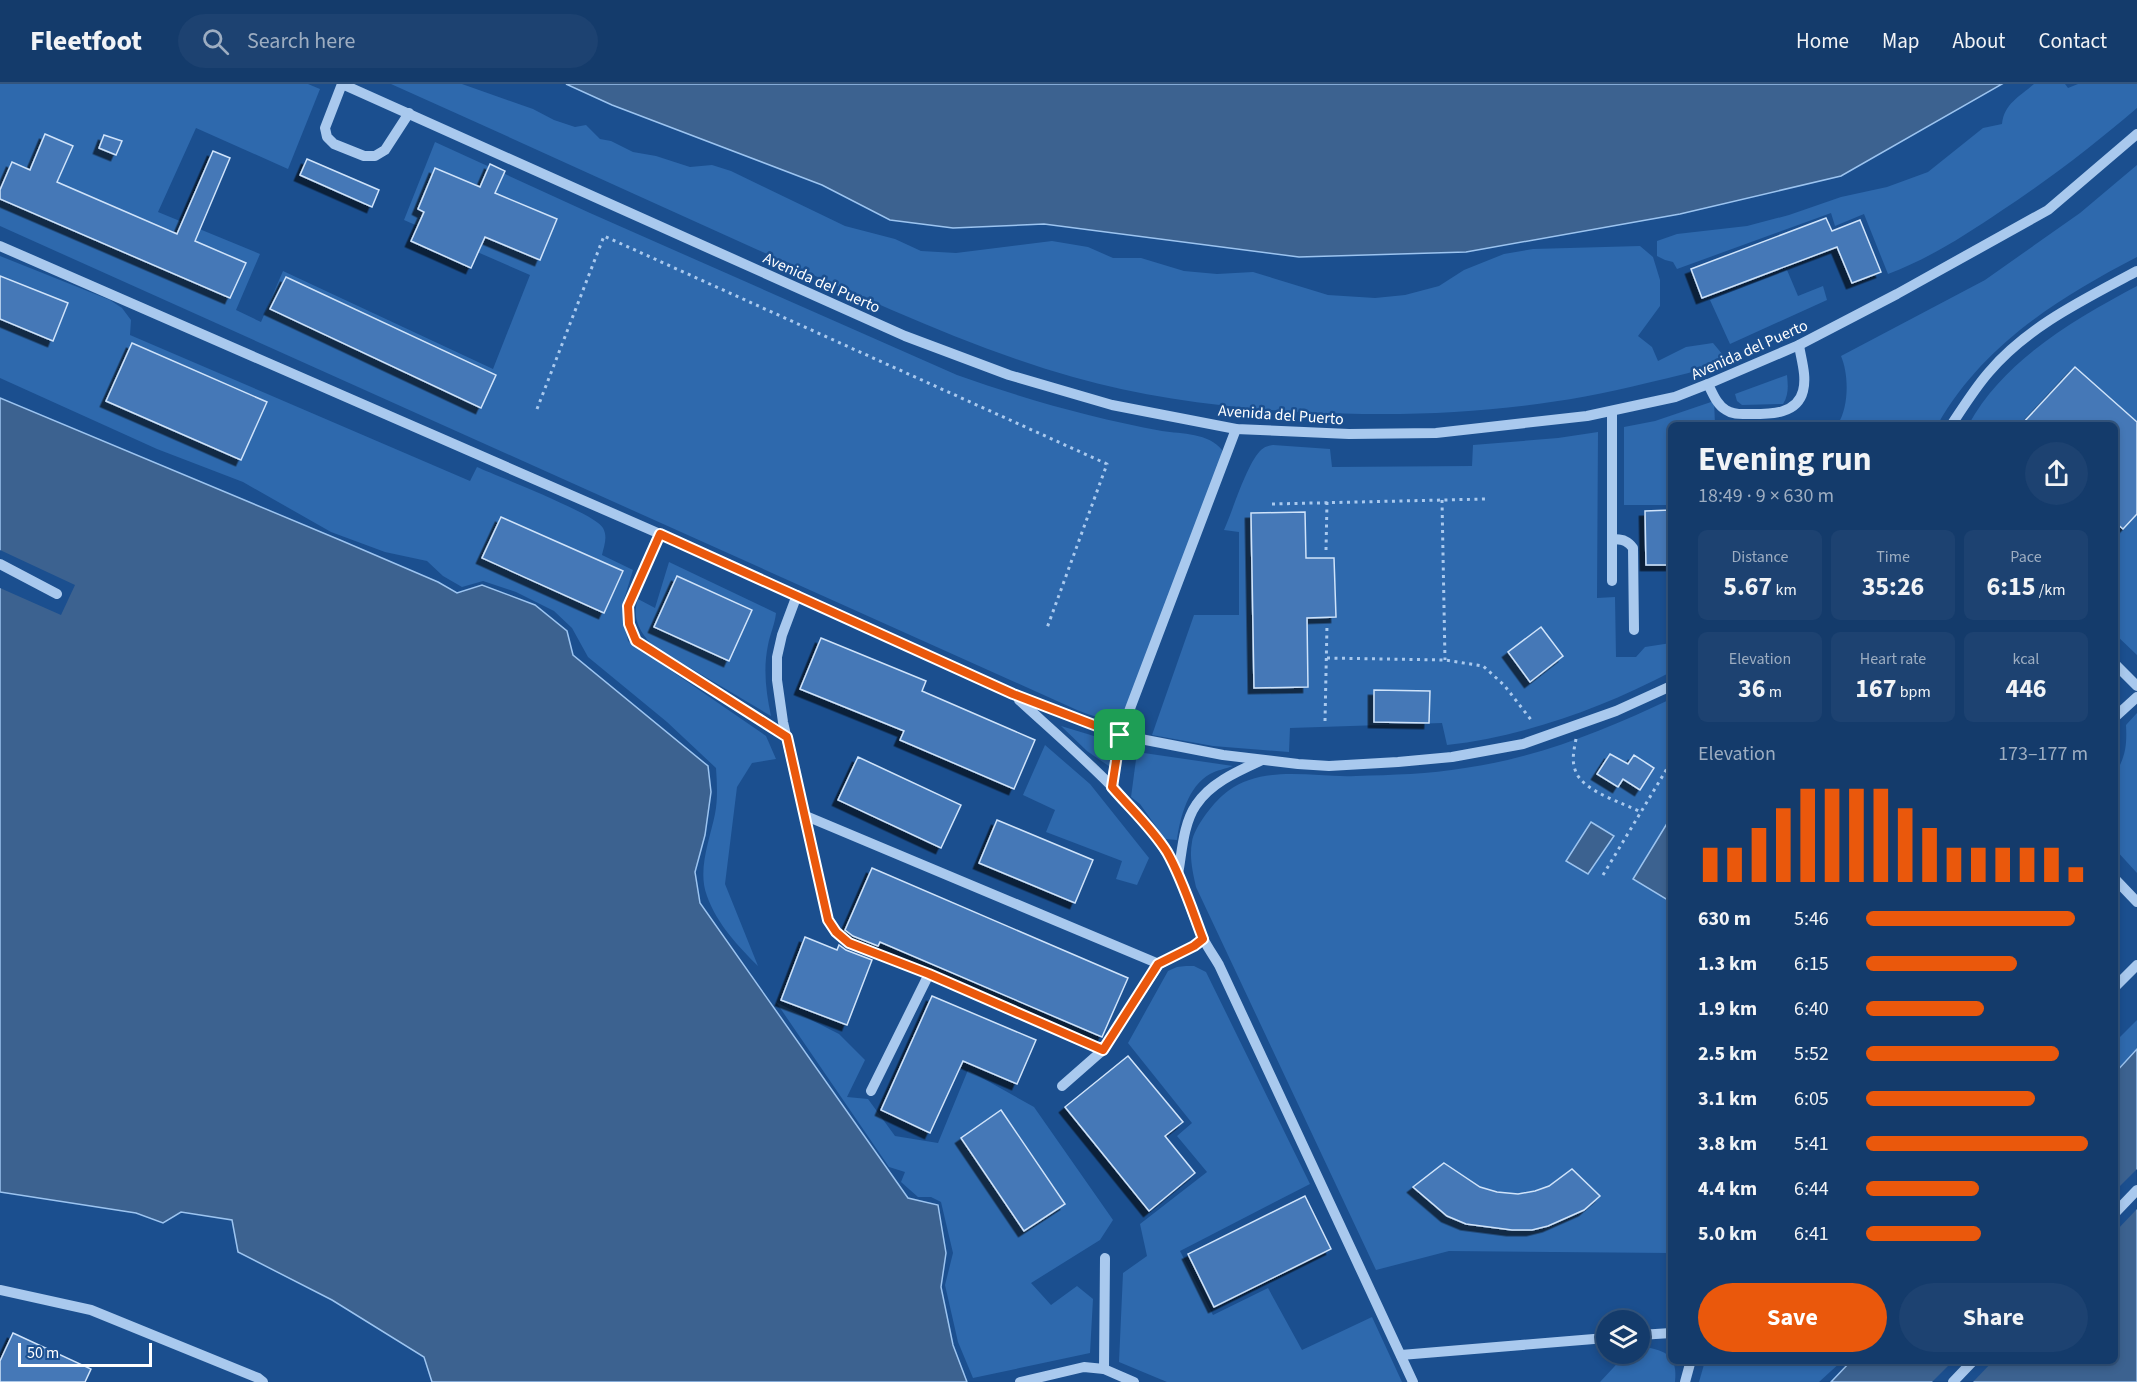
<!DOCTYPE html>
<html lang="en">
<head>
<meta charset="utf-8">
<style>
	:root { --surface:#143b6b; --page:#1d4271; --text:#f1f3f6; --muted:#9dadc1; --line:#33557e; --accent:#ea580c }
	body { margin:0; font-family:"Source Sans 3",sans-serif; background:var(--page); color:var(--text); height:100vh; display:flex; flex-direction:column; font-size:22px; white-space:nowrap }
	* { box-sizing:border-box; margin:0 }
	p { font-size:20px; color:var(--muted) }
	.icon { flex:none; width:33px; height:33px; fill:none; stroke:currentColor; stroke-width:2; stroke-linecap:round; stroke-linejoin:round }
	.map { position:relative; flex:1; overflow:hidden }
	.side { position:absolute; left:1668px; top:338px; width:450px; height:942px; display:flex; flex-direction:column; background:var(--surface); border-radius:9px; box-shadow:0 3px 9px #0003,0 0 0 2px var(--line) }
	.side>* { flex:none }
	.controls { position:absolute; left:1596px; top:1226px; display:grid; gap:12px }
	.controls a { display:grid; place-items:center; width:54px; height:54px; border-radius:50%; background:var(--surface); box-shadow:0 3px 9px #0003,0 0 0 2px var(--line); font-size:30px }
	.scale { position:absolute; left:18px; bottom:15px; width:134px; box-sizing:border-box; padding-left:6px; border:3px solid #fff; border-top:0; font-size:16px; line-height:21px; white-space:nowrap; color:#fff; -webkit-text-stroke:4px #1b4f8f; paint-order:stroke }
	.pin { position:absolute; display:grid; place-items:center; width:51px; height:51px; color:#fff; margin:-26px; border-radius:12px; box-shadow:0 3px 9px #0006 }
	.round { display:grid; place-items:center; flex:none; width:63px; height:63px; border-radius:32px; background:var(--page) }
	.headline { display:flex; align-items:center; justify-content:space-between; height:102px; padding:0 30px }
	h1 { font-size:33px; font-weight:700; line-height:45px }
	.figures { display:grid; grid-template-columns:repeat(3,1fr); gap:9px; height:102px; padding:6px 30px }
	.figures div { display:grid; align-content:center; border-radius:9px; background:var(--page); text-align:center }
	.figures b { font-size:26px; font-weight:700 }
	.figures small { font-size:16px; font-weight:400 }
	.figures p { font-size:16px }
	.chart { height:168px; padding:12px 30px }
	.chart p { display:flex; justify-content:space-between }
	.chart svg { width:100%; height:108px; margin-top:6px; stroke:var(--accent); stroke-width:6 }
	.button { display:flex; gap:12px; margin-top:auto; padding:12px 30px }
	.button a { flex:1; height:69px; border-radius:36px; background:var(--accent); color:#fff; font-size:24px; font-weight:700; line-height:69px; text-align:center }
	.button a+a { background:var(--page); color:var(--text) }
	ul { padding:0 30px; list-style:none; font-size:20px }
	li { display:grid; grid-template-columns:96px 72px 1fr; align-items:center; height:45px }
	li i { height:15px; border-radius:8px; background:var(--accent) }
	header { display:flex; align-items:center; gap:36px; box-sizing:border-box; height:84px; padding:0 30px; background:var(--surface); border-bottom:2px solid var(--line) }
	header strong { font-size:28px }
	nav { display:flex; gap:33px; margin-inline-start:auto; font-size:21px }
	.search { width:420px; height:54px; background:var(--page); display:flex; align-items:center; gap:15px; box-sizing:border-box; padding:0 21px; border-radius:33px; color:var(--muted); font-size:22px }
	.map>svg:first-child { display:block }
</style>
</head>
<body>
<header>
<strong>Fleetfoot</strong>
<div class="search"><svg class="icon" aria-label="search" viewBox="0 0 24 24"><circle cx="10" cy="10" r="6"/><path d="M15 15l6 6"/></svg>Search here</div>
<nav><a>Home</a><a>Map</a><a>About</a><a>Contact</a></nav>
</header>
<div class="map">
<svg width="2137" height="1298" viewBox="0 0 2137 1298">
	<defs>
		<filter id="shadow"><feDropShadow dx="-5.5" dy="5.5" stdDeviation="0" flood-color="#0009"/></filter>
	</defs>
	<rect width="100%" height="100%" fill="#1b4f8f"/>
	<g fill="#2e69ad">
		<path d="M 0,0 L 308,0 L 320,5 L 288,85 L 196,44 L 158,128 L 260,170 L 236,226 L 261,238 L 283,187 L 493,285 L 530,191 L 404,136 L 435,58 L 590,129 L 957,291 C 1024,315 1092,334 1162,347 C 1182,350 1209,349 1222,366 L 1221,378 L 1128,622 C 1108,638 1100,635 1077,626 L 0,142 Z"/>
		<path d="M 391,0 L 462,0 L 533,25 L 554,36 L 575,43 L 586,41 L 600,55 L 611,57 L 633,68 L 656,72 L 690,83 L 712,81 L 731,87 L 845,142 L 895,155 L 921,167 L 956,169 L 1052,157 L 1088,163 L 1113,174 L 1141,174 L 1184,187 L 1217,190 L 1253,188 L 1328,211 L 1375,214 L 1405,211 L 1439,202 L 1464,186 L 1504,170 L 1533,165 L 1640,162 L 1653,173 L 1660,196 L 1660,222 L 1638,252 L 1652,263 L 1658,277 L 1686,263 L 1713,259 L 1728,277 C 1701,286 1674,293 1647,299 C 1531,328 1421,334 1303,328 C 1226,324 1148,314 1073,293 C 964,262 861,212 758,166 C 636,111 514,55 391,0 Z"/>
		<path d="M 2034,0 L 2065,0 L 2068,4 L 2078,0 L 2137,0 L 2137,24 C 2094,61 2048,96 2001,127 C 1964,152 1930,174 1888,190 L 1864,130 L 1835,142 L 1831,129 L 1677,185 L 1673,178 L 1665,176 L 1657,172 L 1657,157 L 1677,150 L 1747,142 L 1789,131 L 1841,113 L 1887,103 L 1928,88 L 1983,44 L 2002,40 C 2004,20 2019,13 2034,0 Z"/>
		<path d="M 2137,81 L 2137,173 C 2058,214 1983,261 1938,340 L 1838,340 C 1849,322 1849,291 1841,272 L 1985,196 L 2080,129 Z"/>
		<path d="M 0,172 L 110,216 L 122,224 L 131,236 L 130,251 L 470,397 L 477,383 C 497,392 596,430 603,444 C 608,453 604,462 602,471 L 633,486 L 622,522 L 628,557 L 766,652 L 776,675 L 752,679 L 737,703 L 725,800 L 758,882 C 738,862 717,840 707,812 C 697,786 710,755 715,730 C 718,715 717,699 716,684 L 667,638 L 588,573 L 572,544 L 554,527 L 516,508 L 483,497 L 462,503 L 443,492 L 427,477 L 385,468 L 331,448 L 243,398 L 157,365 L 0,294 Z"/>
		<polygon points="1787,186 1798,212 1823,202 1827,216 1730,260 1710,216"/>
		<path d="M 2137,202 L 2137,571 L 2115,550 L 2115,340 L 1969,340 C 2004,276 2075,235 2137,202 Z"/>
		<path d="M 1787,291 C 1788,301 1789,311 1783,320 L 1742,321 L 1737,317 L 1735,310 Z"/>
		<polygon points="1714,317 1715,340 1671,340 1671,421 1624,421 1624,343 1655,337"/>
		<path d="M 1598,348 L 1597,514 L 1615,513 L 1616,573 L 1636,573 L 1645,563 L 1671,559 L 1671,588 C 1602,624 1525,652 1447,661 L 1442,639 L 1290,644 L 1289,668 L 1213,662 L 1152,651 L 1194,531 L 1239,531 L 1239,448 L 1224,446 C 1233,426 1246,382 1260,367 C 1264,363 1267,362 1273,361 L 1330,365 L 1332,383 L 1472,382 L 1473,361 L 1558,354 Z"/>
		<path d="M 669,478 L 776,529 C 775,540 770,550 768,561 C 763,585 766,608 771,632 L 655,563 C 641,551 631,535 638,515 L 655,524 Z"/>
		<path d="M 1671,615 L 1671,1169 L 1449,1167 L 1376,1186 L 1196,803 C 1193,789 1189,773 1192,758 C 1194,743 1215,716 1228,707 C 1265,680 1314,694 1356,692 C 1392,691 1429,690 1465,684 C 1537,674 1605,646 1671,615 Z"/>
		<path d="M 2137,629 L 2137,789 L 2115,765 L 2115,689 C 2126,674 2127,659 2126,641 Z"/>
		<polygon points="1061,642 1117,659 1113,685 1087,667"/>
		<polygon points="1045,661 1090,700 1149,774 1137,801 1116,795 1122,777 1046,748 1055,726 1023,711"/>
		<path d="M 1137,668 L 1233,682 C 1225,685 1217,686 1210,690 C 1188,702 1180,734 1177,756 L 1165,755 L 1140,720 L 1131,713 Z"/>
		<polygon points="1186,882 1194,882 1206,888 1310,1100 1180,1167 1213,1231 1268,1204 1302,1266 1372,1233 1402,1298 1167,1298 1119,1278 1123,1189 1147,1172 1140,1140 1207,1088 1177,1052 1192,1039 1128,959 1168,887 1177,883"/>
		<polygon points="776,918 839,950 865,976 847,1013 868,1015 895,1052 938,1059 968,986 1034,1023 1113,1136 1100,1156 1031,1199 1051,1221 1077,1202 1093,1215 1090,1269 973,1294 958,1258 945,1201 953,1169 941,1118 931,1113 918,1113 901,1098 905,1088 889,1083"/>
		<polygon points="2137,936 2137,967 2115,988 2115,958"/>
		<path d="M 1643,1263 C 1667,1266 1678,1273 1675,1298 L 1600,1298 L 1627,1269 L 1640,1269 L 1640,1264 Z"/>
		<polygon points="1705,1277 1705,1276 1842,1277 1819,1298 1699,1298"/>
	</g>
	<g fill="#3c6290" stroke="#9cc4f0" stroke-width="1.5">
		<polygon points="566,0 2002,0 1841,92 1680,130 1466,168 1299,173 1044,140 953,144 890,136 822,101 612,21"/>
		<polygon points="0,314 340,456 438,498 457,509 482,501 535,521 567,547 573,571 708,682 711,708 705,751 695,788 700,819 908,1114 938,1121 946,1169 941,1203 953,1261 967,1298 432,1298 424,1273 332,1216 238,1168 232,1136 181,1128 163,1139 136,1129 0,1108"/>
		<polygon points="1671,733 1671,818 1633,795"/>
		<polygon points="1591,738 1614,752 1588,790 1566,777"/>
		<polygon points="2137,965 2137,1298 1831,1298 1851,1277 2115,1276 2115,989"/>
	</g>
	<g fill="#1b4f8f">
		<polygon points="0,466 75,501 61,531 0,504"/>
		<polygon points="2137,1085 2137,1125 2115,1148 2115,1107"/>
		<polygon points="1953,1277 1993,1277 1973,1298 1932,1298"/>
	</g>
	<g fill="#4478b7" stroke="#cfe3fa" stroke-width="1.5" filter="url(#shadow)">
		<polygon points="45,50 73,62 57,98 177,150 213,67 230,74 195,157 246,179 230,214 0,115 0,106 12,78 30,86"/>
		<polygon points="104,51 122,57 116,71 99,64"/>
		<polygon points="307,75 379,106 372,123 300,91"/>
		<polygon points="490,80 505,87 495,109 557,135 540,176 485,153 471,184 411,157 424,128 418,125 435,84 480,103"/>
		<polygon points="1826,134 1832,147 1860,136 1881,188 1852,199 1837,163 1702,214 1691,185"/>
		<polygon points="0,192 68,219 53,257 0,235"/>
		<polygon points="286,193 496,291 481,324 270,225"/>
		<polygon points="132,259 267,318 241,376 106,317"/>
		<polygon points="2075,283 2137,338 2137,430 2123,445 2115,438 2115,340 2022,340"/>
		<polygon points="1671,426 1671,481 1646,481 1645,427"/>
		<polygon points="1305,428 1306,474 1334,474 1336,533 1307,534 1308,603 1254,604 1251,429"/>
		<polygon points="501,433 623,487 604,529 482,474"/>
		<polygon points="677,492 752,526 729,577 654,543"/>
		<polygon points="1541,543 1563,572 1530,598 1508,568"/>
		<polygon points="821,554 926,597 922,607 1035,656 1014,705 900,656 904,647 800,605"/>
		<polygon points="1374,606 1430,607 1429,639 1374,638"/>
		<polygon points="1610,670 1628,680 1634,671 1654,684 1640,706 1623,695 1618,703 1597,690"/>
		<polygon points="858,673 961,721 941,764 838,716"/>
		<polygon points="997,736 1093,776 1075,819 979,779"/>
		<polygon points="872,784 1128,894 1102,953 880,858 878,862 853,852 845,846"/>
		<polygon points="805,853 837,866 839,861 846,866 872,876 847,941 781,916"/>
		<polygon points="932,912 1036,956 1017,1000 963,977 930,1049 881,1026"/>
		<polygon points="1128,972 1183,1038 1165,1052 1195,1089 1149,1127 1065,1023"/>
		<polygon points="1001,1026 1065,1120 1024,1147 961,1054"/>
		<polygon points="1444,1079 1480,1103 1497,1108 1518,1110 1535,1107 1549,1102 1572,1085 1600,1112 1584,1126 1548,1142 1532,1146 1512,1146 1466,1140 1447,1132 1413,1103"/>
		<polygon points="1305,1112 1331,1165 1214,1223 1188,1170"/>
		<polygon points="13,1249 91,1285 85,1298 0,1298 0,1277"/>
	</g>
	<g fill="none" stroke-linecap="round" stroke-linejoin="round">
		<g stroke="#a9c9ee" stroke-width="3" stroke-dasharray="3 4.5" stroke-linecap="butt">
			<polyline points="537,325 604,152 1107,380 1047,544"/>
			<polyline points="1442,416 1445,576"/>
			<polyline points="1272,420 1486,415"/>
			<polyline points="1326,466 1327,418"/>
			<polyline points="1327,574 1445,576 1483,582 1504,601 1532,637"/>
			<polyline points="1325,637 1327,541"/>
			<path d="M 1576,655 C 1574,666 1571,677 1576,688 C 1583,707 1623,719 1641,728"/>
			<polyline points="1603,791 1671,678"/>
		</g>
		<g stroke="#a9c9ee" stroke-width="10">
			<polyline points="342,0 905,252 1009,291 1112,321 1236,345 1349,350 1436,349 1587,332 1675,313 1708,300 1799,261 1897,210 2048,126 2137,50"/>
			<polyline points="342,0 325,44 327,53 334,60 364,72 375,72 385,66 409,29"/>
			<polyline points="0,162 660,450 1013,610 1120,651 1223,671 1298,680 1329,682 1398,678 1452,673 1523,660 1616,627 1671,602"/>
			<path d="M 1708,300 C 1713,310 1717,321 1726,326 C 1733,331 1741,330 1749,330 C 1769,330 1797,331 1803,307 C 1807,292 1801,275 1799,261"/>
			<path d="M 1952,340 C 1964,322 1975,304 1989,288 C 2028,242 2085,215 2137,187"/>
			<polyline points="660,450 628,522 629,540 636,557 787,653"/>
			<path d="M 1612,455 C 1621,456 1627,455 1633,464 L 1634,546"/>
			<polyline points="0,480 57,510"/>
			<polyline points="1612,497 1612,327"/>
			<polyline points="797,511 782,551 777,573 777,596 783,638 828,835 836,848 849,859 929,890 1103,966"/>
			<polyline points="2115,580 2137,602"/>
			<path d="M 1019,616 C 1067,660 1129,712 1165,766 C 1183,792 1189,825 1203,854 C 1207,863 1214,872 1219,881 L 1413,1298"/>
			<polyline points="2115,633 2137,613"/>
			<polyline points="1111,703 1120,651 1236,345"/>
			<polyline points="806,732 1159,880 1194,862 1203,855"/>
			<path d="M 1178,790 C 1182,769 1183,740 1196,721 C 1210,699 1238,687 1262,676"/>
			<polyline points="2115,795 2137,818"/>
			<polyline points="2115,903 2137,881"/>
			<polyline points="1062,1002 1103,966 1159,880"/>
			<polyline points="871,1007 929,890"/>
			<polyline points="2115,1129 2137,1106"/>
			<polyline points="0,1206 91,1226 258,1294 263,1298"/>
			<polyline points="1640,1251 1671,1249"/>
			<polyline points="1401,1271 1606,1254"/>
			<polyline points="1104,1285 1105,1174"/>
			<polyline points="1020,1298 1084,1283 1104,1285 1134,1298"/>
			<polyline points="1685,1298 1691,1276"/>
			<polyline points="1953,1298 1974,1276"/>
		</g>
	</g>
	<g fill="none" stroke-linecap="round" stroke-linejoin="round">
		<defs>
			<path id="route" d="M 660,450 L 1013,610 L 1120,651 L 1112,703 C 1130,724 1152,744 1167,768 C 1182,794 1192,826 1203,855 L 1194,862 L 1158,880 L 1103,966 L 929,890 L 849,859 L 836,848 L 828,836 L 787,653 L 636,557 L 629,540 L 628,522 Z"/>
		</defs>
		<use href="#route" stroke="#fff" stroke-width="12"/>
		<use href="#route" stroke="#ea580c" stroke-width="8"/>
	</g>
	<g text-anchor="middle" stroke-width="5" stroke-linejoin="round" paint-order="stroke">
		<g font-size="16" fill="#fff" stroke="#1b4f8f">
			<text transform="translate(822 198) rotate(24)" y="6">Avenida del Puerto</text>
			<text transform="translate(1749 265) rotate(-24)" y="6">Avenida del Puerto</text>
			<text transform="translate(1281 330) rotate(4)" y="6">Avenida del Puerto</text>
		</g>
	</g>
</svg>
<div class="controls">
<a><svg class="icon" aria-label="layers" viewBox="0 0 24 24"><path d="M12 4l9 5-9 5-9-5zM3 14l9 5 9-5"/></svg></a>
</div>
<div class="scale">50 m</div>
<div class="pin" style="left:1120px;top:651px;background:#1e9e55"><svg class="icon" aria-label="arrive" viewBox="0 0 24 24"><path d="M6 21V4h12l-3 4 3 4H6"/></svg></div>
<section class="side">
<div class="headline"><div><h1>Evening run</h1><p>18:49 · 9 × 630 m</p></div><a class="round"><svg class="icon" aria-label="share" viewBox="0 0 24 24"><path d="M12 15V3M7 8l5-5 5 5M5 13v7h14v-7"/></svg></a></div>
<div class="figures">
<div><p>Distance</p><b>5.67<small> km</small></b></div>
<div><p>Time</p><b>35:26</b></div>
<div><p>Pace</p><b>6:15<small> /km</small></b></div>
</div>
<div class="figures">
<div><p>Elevation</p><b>36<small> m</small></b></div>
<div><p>Heart rate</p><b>167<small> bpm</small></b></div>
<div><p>kcal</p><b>446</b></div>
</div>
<div class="chart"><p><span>Elevation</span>173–177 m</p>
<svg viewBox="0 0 160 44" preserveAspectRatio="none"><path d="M5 44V30M15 44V30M25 44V22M35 44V14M45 44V6M55 44V6M65 44V6M75 44V6M85 44V14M95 44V22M105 44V30M115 44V30M125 44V30M135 44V30M145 44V30M155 44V38"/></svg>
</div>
<ul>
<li><b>630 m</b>5:46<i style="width:94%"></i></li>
<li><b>1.3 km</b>6:15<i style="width:68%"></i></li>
<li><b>1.9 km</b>6:40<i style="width:53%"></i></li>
<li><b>2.5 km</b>5:52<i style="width:87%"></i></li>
<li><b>3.1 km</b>6:05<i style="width:76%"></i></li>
<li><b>3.8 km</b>5:41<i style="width:100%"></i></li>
<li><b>4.4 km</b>6:44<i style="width:51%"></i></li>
<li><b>5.0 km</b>6:41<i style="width:52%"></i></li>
</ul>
<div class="button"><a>Save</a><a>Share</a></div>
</section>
</div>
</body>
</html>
